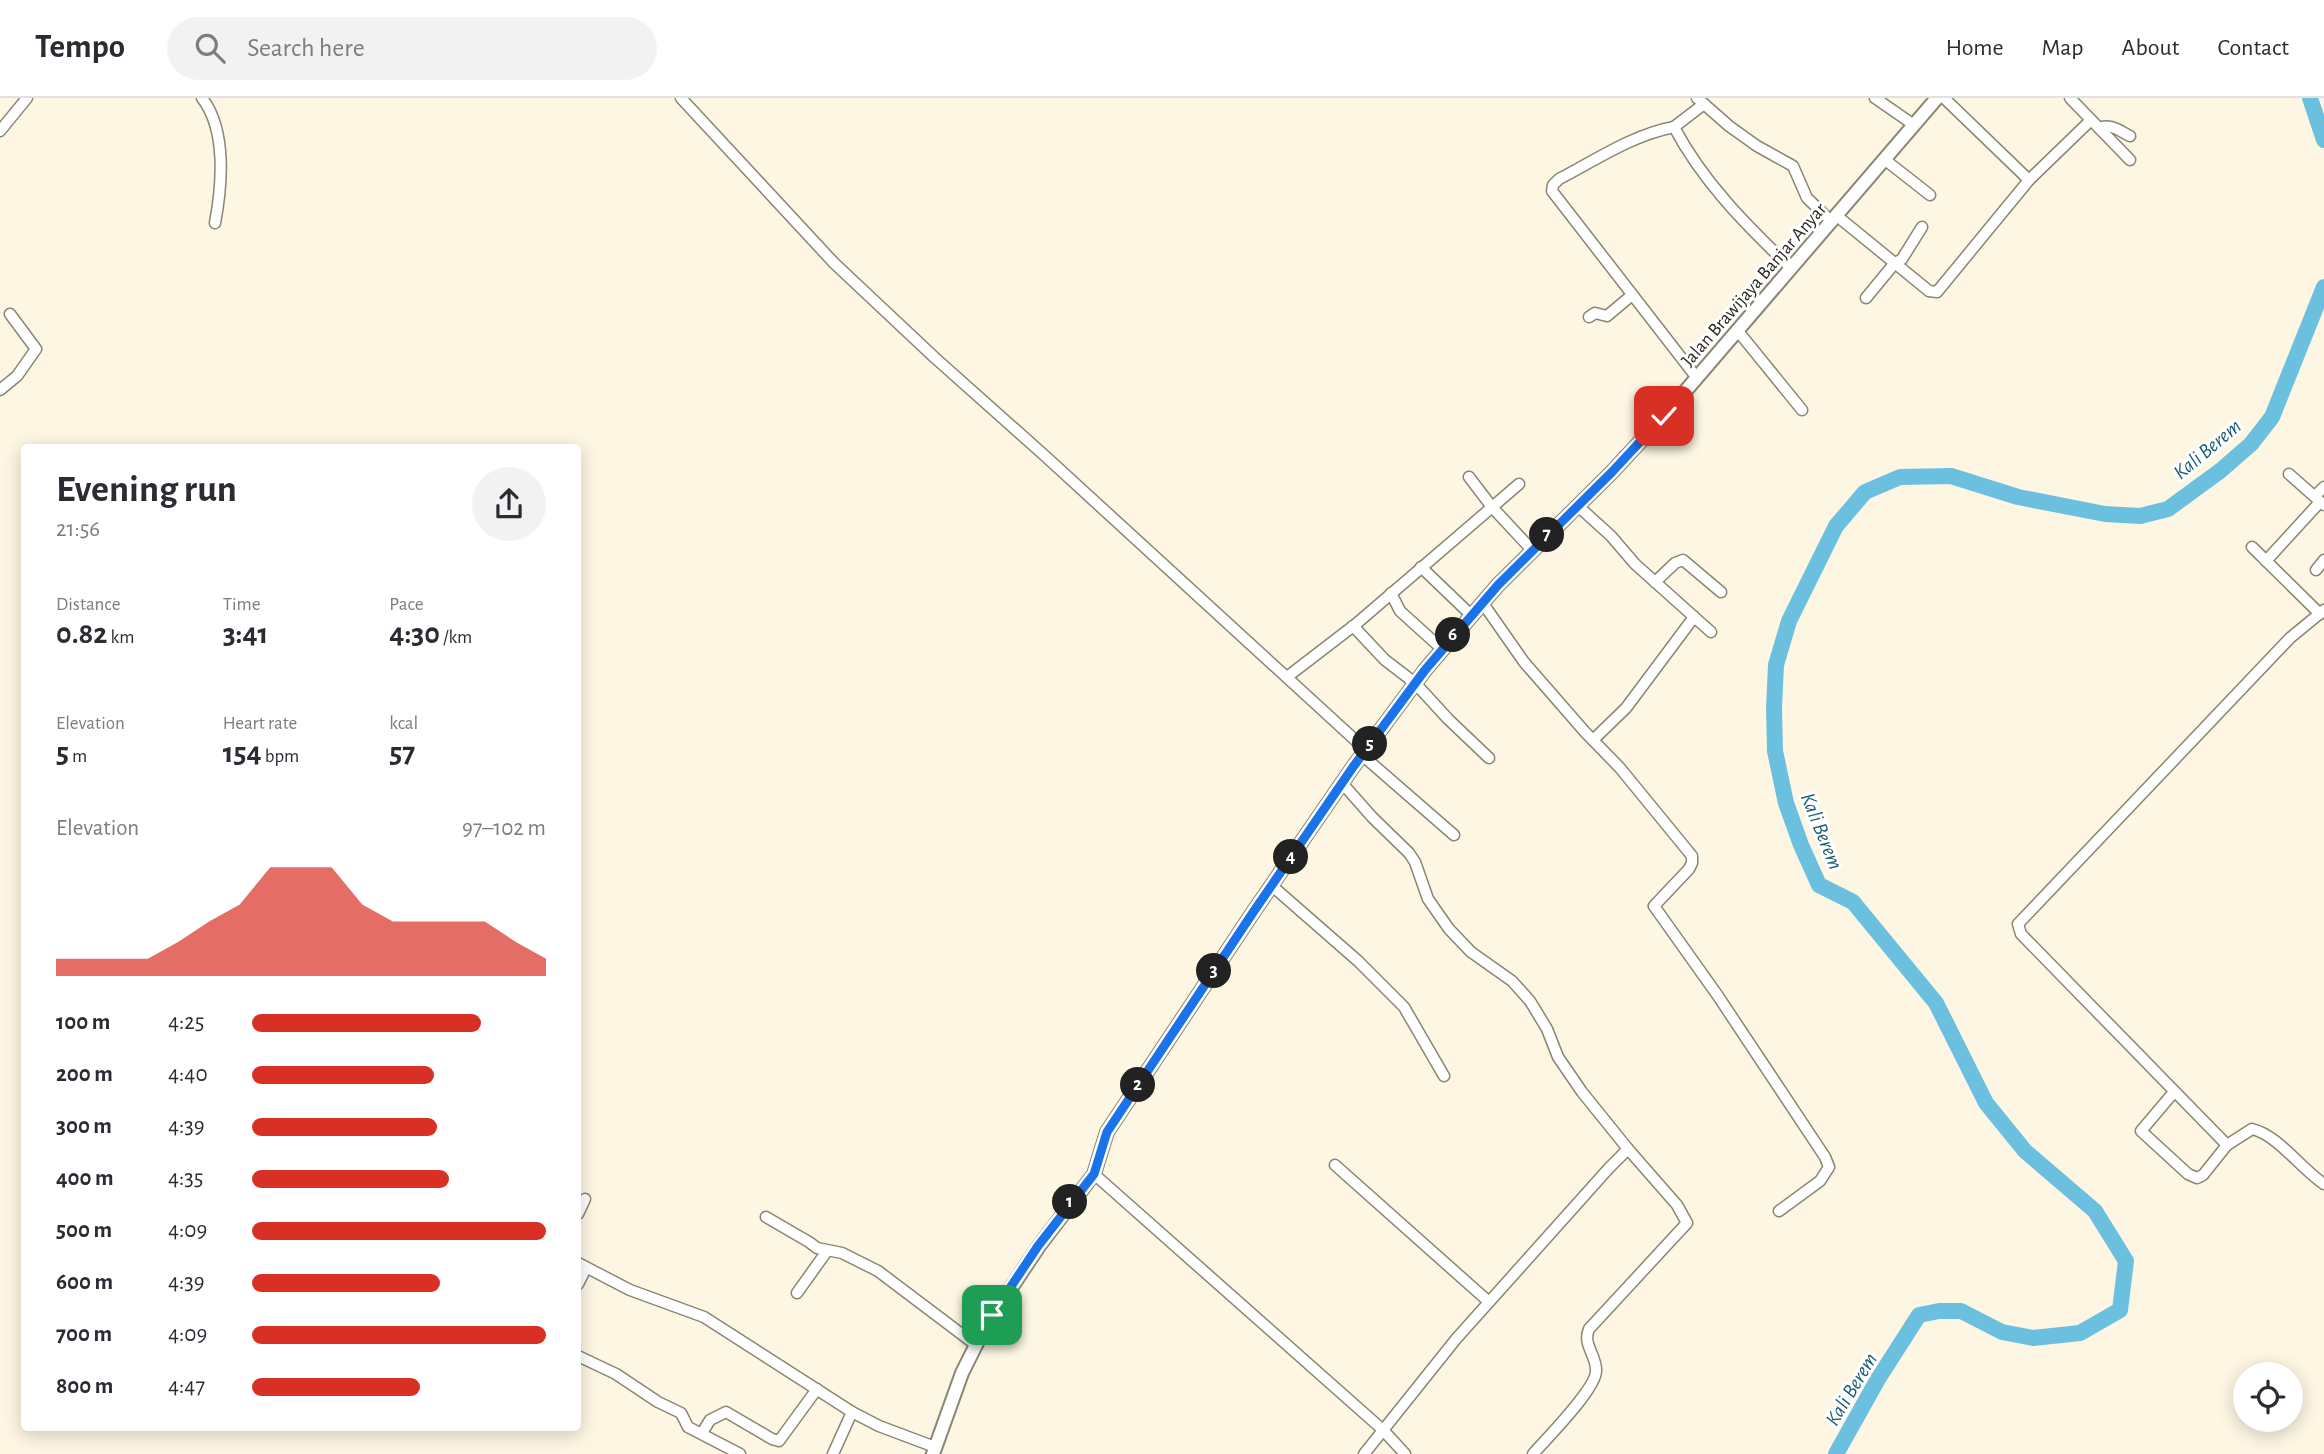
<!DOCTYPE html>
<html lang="en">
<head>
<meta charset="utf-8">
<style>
	:root { --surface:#fff; --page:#f2f2f3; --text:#2b2b33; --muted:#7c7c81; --line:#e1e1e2; --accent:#d93025 }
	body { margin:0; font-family:"Alegreya Sans",sans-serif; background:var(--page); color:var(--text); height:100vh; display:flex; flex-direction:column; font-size:26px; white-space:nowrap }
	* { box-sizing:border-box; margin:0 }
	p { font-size:23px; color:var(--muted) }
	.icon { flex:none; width:38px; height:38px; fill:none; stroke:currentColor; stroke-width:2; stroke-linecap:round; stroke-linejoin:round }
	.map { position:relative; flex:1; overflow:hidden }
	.sheet { position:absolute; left:21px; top:346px; width:560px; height:987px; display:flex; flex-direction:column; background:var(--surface); border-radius:7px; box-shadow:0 4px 18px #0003 }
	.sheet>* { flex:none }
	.buttons { position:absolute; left:2233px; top:1264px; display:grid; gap:14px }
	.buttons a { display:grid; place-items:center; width:70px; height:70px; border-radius:50%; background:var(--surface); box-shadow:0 4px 18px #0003; font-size:35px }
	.pin { position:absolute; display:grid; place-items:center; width:60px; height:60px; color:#fff; margin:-30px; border-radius:14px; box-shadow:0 4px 10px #0006 }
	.km { position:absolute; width:35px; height:35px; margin:-18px; border-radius:50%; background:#222; color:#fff; font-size:19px; line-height:35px; text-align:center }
	.round { display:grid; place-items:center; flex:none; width:74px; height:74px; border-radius:37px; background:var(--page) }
	.summary { display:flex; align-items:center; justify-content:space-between; height:119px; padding:0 35px }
	h1 { font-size:38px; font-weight:600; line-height:52px }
	.figures { display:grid; grid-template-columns:repeat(3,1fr); gap:10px; height:119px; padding:7px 35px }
	.figures div { display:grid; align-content:center }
	.figures b { font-size:30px; font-weight:600 }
	.figures small { font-size:19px; font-weight:400 }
	.figures p { font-size:19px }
	.chart { height:196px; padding:14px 35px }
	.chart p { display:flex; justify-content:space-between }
	.chart svg { width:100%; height:126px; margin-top:7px; fill:var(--accent); opacity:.7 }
	ul { padding:0 35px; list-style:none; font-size:23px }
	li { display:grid; grid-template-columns:112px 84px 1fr; align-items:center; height:52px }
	li i { height:18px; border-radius:9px; background:var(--accent) }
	header { display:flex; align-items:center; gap:42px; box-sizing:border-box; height:98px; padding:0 35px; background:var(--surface); border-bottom:2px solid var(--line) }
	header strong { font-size:33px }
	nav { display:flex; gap:38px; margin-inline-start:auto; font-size:24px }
	.search { width:490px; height:63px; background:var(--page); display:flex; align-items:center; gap:18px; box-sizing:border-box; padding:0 24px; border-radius:38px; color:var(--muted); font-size:26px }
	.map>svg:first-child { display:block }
</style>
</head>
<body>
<header>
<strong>Tempo</strong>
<div class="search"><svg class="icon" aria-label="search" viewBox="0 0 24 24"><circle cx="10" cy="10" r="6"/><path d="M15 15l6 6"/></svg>Search here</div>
<nav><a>Home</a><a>Map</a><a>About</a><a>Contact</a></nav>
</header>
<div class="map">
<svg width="2324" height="1356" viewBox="0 0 2324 1356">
	<rect width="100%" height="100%" fill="#fdf6e3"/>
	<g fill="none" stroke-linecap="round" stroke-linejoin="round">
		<g stroke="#6cc0df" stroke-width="16">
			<polyline points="2310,0 2324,42"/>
			<polyline points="1836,1356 1878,1281 1919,1217 1939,1213 1961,1213 2002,1234 2033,1240 2080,1235 2120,1212 2126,1163 2095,1113 2025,1053 1986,1005 1936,905 1853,804 1819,787 1801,747 1786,705 1775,653 1774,610 1776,567 1789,523 1836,428 1865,394 1900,379 1951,378 2018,399 2105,416 2140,418 2168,411 2220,373 2251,346 2272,319 2324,189"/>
		</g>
		<defs>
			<g id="minor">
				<path d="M 202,0 C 227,32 222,88 215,125"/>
				<polyline points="681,0 834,165 934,259 1044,357 1366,652"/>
				<path d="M 1697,0 L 1704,6 L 1674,29 C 1703,84 1746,127 1791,170"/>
				<polyline points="1875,0 1914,27"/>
				<polyline points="1944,0 2029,82 2091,22"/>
				<polyline points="2070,0 2130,62"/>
				<polyline points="1704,6 1729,28 1757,48 1793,68 1807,100 1832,124"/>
				<path d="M 1674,29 C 1632,37 1596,62 1559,81 L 1553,87 L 1552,93 L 1697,280"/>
				<path d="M 2099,30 C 2110,25 2120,33 2130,38"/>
				<polyline points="0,33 27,0"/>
				<polyline points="1884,61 1930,97"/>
				<polyline points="1837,118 1929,193 1937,194 2029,82"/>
				<polyline points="1866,200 1894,166 1902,161 1922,129"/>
				<polyline points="1589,219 1595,215 1607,218 1632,197"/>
				<polyline points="1737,232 1802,312"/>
				<polyline points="0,292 17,278 36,251 10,216"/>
				<polyline points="2289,376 2324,407"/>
				<polyline points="1469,379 1492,409 1532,452"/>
				<polyline points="2315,398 2324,389"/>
				<polyline points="1578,408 1611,438 1635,466 1711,534"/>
				<polyline points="2252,449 2320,516"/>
				<polyline points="2266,463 2320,404"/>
				<polyline points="1421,469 1471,517"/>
				<polyline points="2316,472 2324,462"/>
				<polyline points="1655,484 1675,465 1683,462 1721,494"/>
				<polyline points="1391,495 1400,513 1442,551"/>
				<polyline points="1482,504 1524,564 1585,634 1620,670 1692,758 1692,765 1689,771 1654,808 1718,898 1825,1059 1829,1069 1820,1083 1779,1113"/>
				<polyline points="1353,528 1385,562 1415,585 1448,621 1489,660"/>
				<polyline points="1287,579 1356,526 1519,386"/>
				<polyline points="1593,642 1626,610 1694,519"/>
				<polyline points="1362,657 1454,737"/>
				<polyline points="1342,685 1372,719 1409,755 1415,764 1428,801 1449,831 1471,854 1512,883 1530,903 1547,931 1558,959 1582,994 1628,1051 1609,1070 1456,1241 1364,1356"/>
				<polyline points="1271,787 1358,863 1404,909 1444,978"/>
				<polyline points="2174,994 2141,1033 2188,1076 2197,1080 2203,1077 2227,1047 2021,836 2018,826 2290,540 2324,512"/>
				<path d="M 2227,1047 L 2252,1031 C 2278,1037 2301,1071 2324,1086"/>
				<polyline points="1335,1067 1489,1204"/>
				<polyline points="1094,1076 1383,1332 1405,1356"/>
				<polyline points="578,1116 585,1101"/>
				<polyline points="766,1119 809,1144 817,1150 842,1155 878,1173 976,1247"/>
				<polyline points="578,1165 630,1192 704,1219 852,1314 879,1328 935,1349"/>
				<polyline points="578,1186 586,1170"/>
				<polyline points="797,1195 827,1153"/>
				<polyline points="578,1258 616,1276 658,1304 681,1315 688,1329 740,1356"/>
				<polyline points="702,1335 710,1322 726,1314 772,1341 779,1343 817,1291"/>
				<polyline points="833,1356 852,1314"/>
				<path d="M 1533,1356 C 1547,1340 1596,1291 1596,1273 C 1597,1258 1582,1246 1589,1231 L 1687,1125 L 1677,1107 L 1628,1051"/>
			</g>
			<polyline id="tertiary" points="933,1356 962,1275 985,1229 1039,1148 1094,1076 1107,1034 1254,813 1353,669 1425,572 1498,487 1612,374 1664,318 1937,0"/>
		</defs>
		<use href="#minor" stroke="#8a8574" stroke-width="13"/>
		<use href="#tertiary" stroke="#8a8574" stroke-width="16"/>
		<use href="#minor" stroke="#fff" stroke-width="10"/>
		<use href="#tertiary" stroke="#fff" stroke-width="12"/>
	</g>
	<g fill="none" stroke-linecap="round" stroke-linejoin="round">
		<defs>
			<polyline id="route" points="992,1217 1038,1148 1094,1076 1107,1034 1254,813 1353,669 1425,572 1498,487 1612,374 1664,318"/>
		</defs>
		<use href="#route" stroke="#fff" stroke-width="14"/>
		<use href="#route" stroke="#1a73e8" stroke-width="9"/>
	</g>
	<g text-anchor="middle" stroke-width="6" stroke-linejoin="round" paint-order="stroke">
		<g font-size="19" fill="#2a2821" stroke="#fff">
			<text transform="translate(1753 186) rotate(-49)" y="7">Jalan Brawijaya Banjar Anyar</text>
		</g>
		<g font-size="21" font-style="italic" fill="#1a5d73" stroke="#fff">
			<text transform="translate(2207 351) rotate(-40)" y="7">Kali Berem</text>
			<text transform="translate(1822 733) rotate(68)" y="7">Kali Berem</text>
			<text transform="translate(1851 1291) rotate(-59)" y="7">Kali Berem</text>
		</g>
	</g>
</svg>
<div class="buttons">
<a><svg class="icon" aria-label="locate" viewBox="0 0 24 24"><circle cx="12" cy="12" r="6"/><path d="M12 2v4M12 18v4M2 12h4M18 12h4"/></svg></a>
</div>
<div class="pin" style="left:992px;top:1217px;background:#1e9e55"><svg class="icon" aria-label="arrive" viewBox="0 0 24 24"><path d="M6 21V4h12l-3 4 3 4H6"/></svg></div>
<div class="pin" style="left:1664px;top:318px;background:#d93025"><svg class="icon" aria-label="check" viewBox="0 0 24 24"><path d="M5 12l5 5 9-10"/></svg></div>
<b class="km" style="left:1070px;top:1104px">1</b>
<b class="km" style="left:1138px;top:987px">2</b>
<b class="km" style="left:1214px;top:873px">3</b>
<b class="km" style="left:1291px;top:759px">4</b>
<b class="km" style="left:1370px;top:646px">5</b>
<b class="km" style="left:1453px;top:537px">6</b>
<b class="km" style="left:1547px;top:437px">7</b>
<section class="sheet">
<div class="summary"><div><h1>Evening run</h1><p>21:56</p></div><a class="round"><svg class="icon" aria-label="share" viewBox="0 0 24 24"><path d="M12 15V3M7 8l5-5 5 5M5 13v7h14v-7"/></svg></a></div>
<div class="figures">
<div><p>Distance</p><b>0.82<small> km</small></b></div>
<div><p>Time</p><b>3:41</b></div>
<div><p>Pace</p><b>4:30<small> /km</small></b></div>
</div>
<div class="figures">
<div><p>Elevation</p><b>5<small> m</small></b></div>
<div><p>Heart rate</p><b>154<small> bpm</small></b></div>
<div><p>kcal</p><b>57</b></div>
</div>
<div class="chart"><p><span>Elevation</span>97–102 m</p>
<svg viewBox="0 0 160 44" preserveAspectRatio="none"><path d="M0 44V38L10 38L20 38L30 38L40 32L50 25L60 19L70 6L80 6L90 6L100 19L110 25L120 25L130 25L140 25L150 32L160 38V44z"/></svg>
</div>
<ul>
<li><b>100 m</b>4:25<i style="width:78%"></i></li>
<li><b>200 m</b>4:40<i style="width:62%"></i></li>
<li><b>300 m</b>4:39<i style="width:63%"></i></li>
<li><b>400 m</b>4:35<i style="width:67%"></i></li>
<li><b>500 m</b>4:09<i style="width:100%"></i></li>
<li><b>600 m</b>4:39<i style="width:64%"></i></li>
<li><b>700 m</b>4:09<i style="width:100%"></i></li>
<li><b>800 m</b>4:47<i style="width:57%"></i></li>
</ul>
</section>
</div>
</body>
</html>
